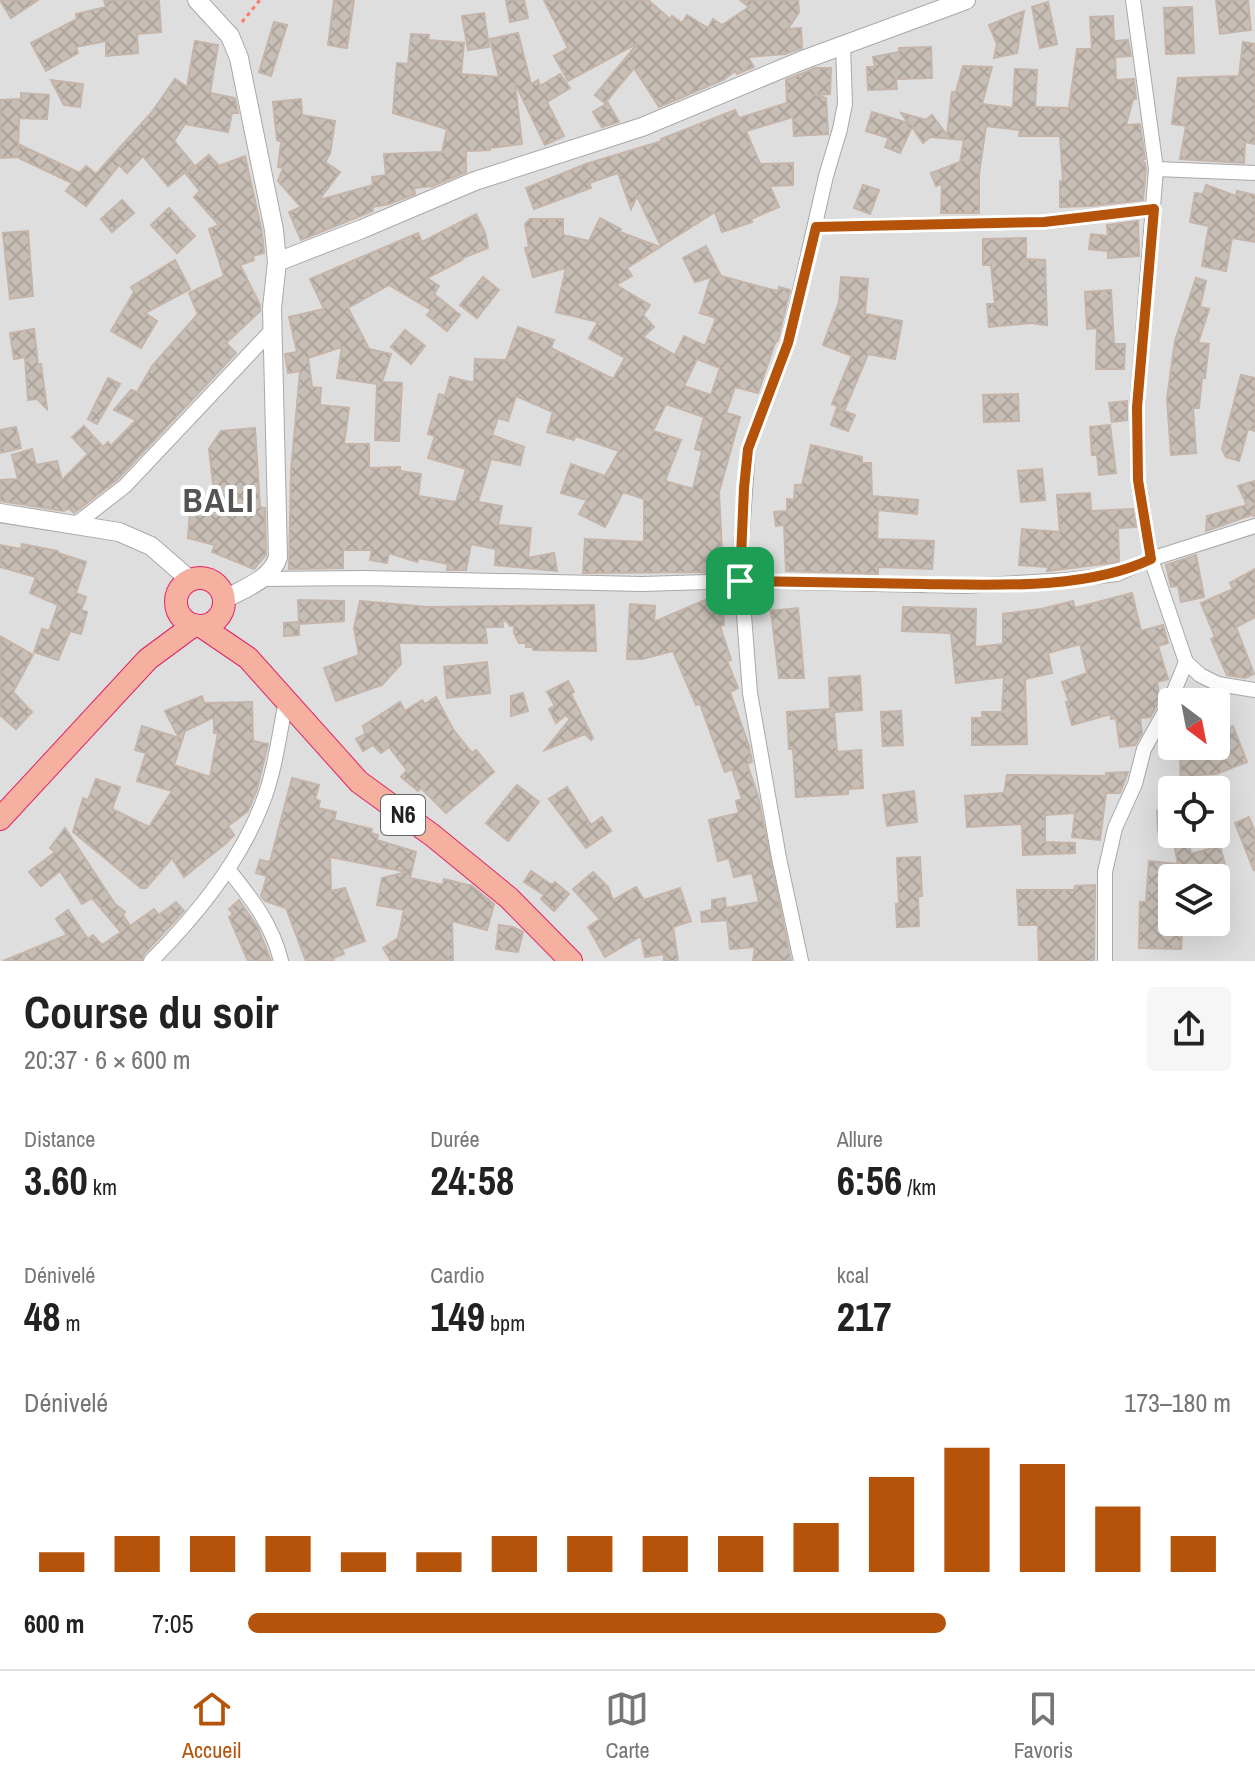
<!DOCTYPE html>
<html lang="fr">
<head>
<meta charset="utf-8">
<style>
	:root { --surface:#fff; --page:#f6f6f6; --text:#222; --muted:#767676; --line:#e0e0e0; --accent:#b45309 }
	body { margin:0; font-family:"Archivo Narrow",sans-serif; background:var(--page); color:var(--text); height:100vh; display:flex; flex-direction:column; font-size:30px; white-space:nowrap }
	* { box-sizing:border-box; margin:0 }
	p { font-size:26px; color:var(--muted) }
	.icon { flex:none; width:44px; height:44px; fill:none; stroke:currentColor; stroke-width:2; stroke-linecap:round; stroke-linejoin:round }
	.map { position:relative; height:961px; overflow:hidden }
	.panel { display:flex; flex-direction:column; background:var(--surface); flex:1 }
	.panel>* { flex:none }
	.needle { width:52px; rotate:148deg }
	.fabs { position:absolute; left:1158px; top:688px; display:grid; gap:16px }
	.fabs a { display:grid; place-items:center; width:72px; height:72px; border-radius:8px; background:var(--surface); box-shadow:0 8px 32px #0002; font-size:40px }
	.pin { position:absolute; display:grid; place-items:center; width:68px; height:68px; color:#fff; margin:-34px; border-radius:16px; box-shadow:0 4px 12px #0006 }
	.round { display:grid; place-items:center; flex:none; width:84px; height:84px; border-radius:8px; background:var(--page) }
	.overview { display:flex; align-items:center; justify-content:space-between; height:136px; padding:0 24px }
	h1 { font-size:44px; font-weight:800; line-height:60px }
	.metrics { display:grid; grid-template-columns:repeat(3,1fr); gap:12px; height:136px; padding:8px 24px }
	.metrics div { display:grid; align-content:center }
	.metrics b { font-size:40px; font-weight:800 }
	.metrics small { font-size:22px; font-weight:400 }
	.metrics p { font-size:22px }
	.chart { height:224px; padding:16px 24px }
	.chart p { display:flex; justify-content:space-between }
	.chart svg { width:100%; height:144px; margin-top:8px; stroke:var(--accent); stroke-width:6 }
	ul { padding:0 24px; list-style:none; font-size:26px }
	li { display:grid; grid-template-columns:128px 96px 1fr; align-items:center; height:60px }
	li i { height:20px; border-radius:10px; background:var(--accent) }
	.tab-bar { display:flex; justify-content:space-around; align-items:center; height:112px; border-top:2px solid var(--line); background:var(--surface); font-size:22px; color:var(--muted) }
	.tab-bar a { display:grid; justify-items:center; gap:4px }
	.tab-bar .active { color:var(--accent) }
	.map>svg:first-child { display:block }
</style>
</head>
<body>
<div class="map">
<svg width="1255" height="961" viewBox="0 0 1255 961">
	<defs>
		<pattern id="building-cross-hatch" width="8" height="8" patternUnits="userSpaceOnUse" patternTransform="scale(2)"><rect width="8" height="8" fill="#c7beb6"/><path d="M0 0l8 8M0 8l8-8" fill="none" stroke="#aba39c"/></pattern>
	</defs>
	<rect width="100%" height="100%" fill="#f2eee7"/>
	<path fill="#dfdede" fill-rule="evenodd" d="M 0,0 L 1255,0 L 1255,961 L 0,961 ZM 1172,702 L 1216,702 L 1216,746 L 1172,746 ZM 1172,790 L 1216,790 L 1216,834 L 1172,834 ZM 1172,878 L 1216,878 L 1216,922 L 1172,922 Z"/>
	<g fill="url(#building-cross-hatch)" stroke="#c4b4a9" stroke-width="2" fill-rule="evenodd">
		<polygon points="0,0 38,0 11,18"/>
		<polygon points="104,0 159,0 161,32 137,34 138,53 106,56 106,41 76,47 78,53 46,71 31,43 77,19 76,14 106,7"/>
		<polygon points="334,0 354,0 347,48 328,45"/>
		<polygon points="506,0 524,0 528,18 510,22"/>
		<polygon points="544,0 648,0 670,19 672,16 682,23 687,15 708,28 713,19 722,25 749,7 740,0 798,0 799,12 788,29 801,28 802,48 785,54 748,57 754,67 737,74 735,71 723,80 659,107 634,68 605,103 595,95 638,43 568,81 554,56 568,48"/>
		<polygon points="1216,0 1248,0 1251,30 1220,34"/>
		<polygon points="1048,2 1057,44 1040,48 1032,7"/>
		<polygon points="1192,7 1194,53 1166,54 1164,8"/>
		<polygon points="1024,11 1017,53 994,58 997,44 989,25"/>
		<polygon points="484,13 489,47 468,50 462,16"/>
		<polygon points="1113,16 1114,41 1128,40 1131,56 1115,57 1116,80 1134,79 1136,99 1133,99 1126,125 1140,124 1145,159 1140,161 1145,163 1146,169 1143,200 1091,206 1060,207 1060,181 1063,181 1060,136 1019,136 1020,130 986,126 979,174 979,213 941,213 942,184 936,186 931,173 960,162 964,140 930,137 923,143 912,127 900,153 885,147 889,138 866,131 872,112 908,123 901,113 926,120 932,115 947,135 952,92 956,92 963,66 992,67 982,104 1013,108 1015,69 1037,70 1035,107 1069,108 1077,49 1092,49 1090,17"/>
		<polygon points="274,22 287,25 271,76 259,72"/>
		<polygon points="518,33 531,84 538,80 540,86 560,74 570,88 547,102 564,136 545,145 515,83 522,144 490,148 490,150 466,151 466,172 433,186 414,188 415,194 389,204 372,207 373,211 301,240 289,212 301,207 278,181 283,168 278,167 281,143 283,142 277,140 273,102 301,99 302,115 335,121 330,154 325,162 340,172 319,200 373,185 372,177 386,175 384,154 442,152 447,129 393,113 397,63 408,64 411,34 429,35 428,40 464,43 461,74 499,77 490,39"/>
		<polygon points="195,41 218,45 210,93 235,98 238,113 232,113 228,132 185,124 174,141 194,165 168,186 143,156 127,173 119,165 86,206 66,191 72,183 17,157 0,158 0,100 21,99 21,93 49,95 47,119 19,118 18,151 20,145 80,173 86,166 96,174 152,112 175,79 187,87"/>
		<polygon points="1243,42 1255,44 1255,144 1245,142 1244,163 1180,159 1186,126 1172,124 1178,78 1239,76"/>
		<polygon points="931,47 932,78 896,79 897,89 868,90 867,67 875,67 873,57 899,52 899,48"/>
		<polygon points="815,68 831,68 830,94 815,95 826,98 828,134 794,136 793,117 746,131 760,164 793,163 793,185 770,186 779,207 751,219 752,222 722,232 715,212 661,246 637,196 631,209 618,173 589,183 591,188 534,209 526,188 586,164 662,141 661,139 735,110 739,118 787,103 786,80"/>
		<polygon points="51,80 83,84 80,107 64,105"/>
		<polygon points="608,103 619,122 602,127 593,112"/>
		<polygon points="209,155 219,166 245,156 262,232 264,253 253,256 254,260 240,265 260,305 260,311 226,343 236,353 118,479 74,513 69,508 64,511 0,501 0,480 18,479 12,455 32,449 36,465 57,461 62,480 88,454 72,437 84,426 103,447 108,442 111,446 136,420 114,410 131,390 137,392 152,366 198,314 189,293 224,276 209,229 219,225 194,197 200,191 186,174"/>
		<polygon points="863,185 879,190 870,214 854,208"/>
		<polygon points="1206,185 1236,196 1237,191 1255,195 1255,242 1232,238 1226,271 1202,266 1209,226 1190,222 1195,193 1203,194"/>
		<polygon points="122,200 134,213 112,232 101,219"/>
		<polygon points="169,208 195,236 177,253 151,225"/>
		<path d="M 476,214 L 485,233 L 488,248 L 460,259 L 462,260 L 427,278 L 439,286 L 434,294 L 460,315 L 447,331 L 427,315 L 431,310 L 389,285 L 348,308 L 369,349 L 391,354 L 382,382 L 402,383 L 399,441 L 375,440 L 377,384 L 337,378 L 342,347 L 308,358 L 312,387 L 321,388 L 320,405 L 349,408 L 344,444 L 369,444 L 369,468 L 400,467 L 400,471 L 421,474 L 418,496 L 456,502 L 466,469 L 428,458 L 435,436 L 428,434 L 439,394 L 445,396 L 450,377 L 474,383 L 475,359 L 506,360 L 518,327 L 554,340 L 551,348 L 613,379 L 625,358 L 589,338 L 598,322 L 556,312 L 566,268 L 533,277 L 525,248 L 529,247 L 525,224 L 530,219 L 563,219 L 563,235 L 589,241 L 600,218 L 621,229 L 620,232 L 660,247 L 627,268 L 632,276 L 616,285 L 650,305 L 643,315 L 654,327 L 643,337 L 675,355 L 684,336 L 705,346 L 716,318 L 700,313 L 711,277 L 695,282 L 683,258 L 706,246 L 721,276 L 761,287 L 778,291 L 779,287 L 790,290 L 778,340 L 775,343 L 758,393 L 735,387 L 726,413 L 740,417 L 719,492 L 723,572 L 583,573 L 585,539 L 644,542 L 644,499 L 623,492 L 605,527 L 579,514 L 587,500 L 561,493 L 571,464 L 605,476 L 619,451 L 575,436 L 574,440 L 547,432 L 553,412 L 516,396 L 508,421 L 498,418 L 492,435 L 524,447 L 520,465 L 491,459 L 478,502 L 502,506 L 498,525 L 531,528 L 528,558 L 554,553 L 557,571 L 495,565 L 496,549 L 471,544 L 466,570 L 447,570 L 448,564 L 419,558 L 417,562 L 389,553 L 387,563 L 370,560 L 372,550 L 343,550 L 343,568 L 289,569 L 291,471 L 300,371 L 288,373 L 285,354 L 297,352 L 289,317 L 324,309 L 310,279 L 418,233 L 422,242 ZM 697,359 L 720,368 L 711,395 L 684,386 ZM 666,404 L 704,417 L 695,449 L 702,451 L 693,489 L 665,481 L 681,440 L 653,431 Z"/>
		<polygon points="1138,221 1139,256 1108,258 1108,251 1089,249 1091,234 1108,236 1107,225"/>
		<polygon points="28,231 33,296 10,299 3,233"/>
		<polygon points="1026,238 1026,259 1045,260 1047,325 1031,323 989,327 987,304 995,304 991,265 983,265 983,239"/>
		<polygon points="175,260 190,289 145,313 157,321 141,348 111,331 134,292 131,287"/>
		<polygon points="483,277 499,290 477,318 460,305"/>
		<polygon points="841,277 868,279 865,314 902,321 895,359 868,354 845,409 832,404 852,356 823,345 839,302"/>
		<polygon points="1196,278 1206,281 1200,307 1209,309 1198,343 1209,344 1205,378 1202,378 1199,408 1193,408 1196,453 1171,455 1167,399 1169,384 1175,341"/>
		<polygon points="1111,290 1114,344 1125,344 1124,369 1096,369 1097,328 1087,329 1085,292"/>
		<polygon points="34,329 38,364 41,364 47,409 37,399 28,400 25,357 14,359 10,333"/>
		<polygon points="405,330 425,346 411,364 391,347"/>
		<polygon points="1241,375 1255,378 1255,431 1248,429 1239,461 1226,457 1222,449"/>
		<polygon points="108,378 120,384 97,424 88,419"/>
		<polygon points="1018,394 1019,421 984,422 983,395"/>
		<polygon points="1127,401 1127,420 1112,422 1109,403"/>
		<polygon points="837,408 855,415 848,431 831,425"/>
		<polygon points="1110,425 1116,473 1099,475 1097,455 1092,455 1090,427"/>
		<polygon points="16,427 21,448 0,453 0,430"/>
		<polygon points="255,428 260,507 265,508 266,555 254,569 212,552 215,545 188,538 191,498 215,500 209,449 221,431"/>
		<polygon points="811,445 862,457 862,463 871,463 872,496 918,500 917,514 878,510 877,539 934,541 932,569 878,567 878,574 786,571 784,525 776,526 774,512 787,511 787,499 794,500 795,485 802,485"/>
		<polygon points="1042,469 1045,500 1021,502 1018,471"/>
		<polygon points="1255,481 1255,516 1251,515 1206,531 1207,516 1247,505 1238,486"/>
		<polygon points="1090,493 1091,511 1133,509 1136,527 1118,528 1119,562 1047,571 1048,567 1019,565 1022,529 1060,532 1057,495"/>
		<polygon points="22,544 58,551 58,553 86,562 76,593 86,597 81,610 87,612 81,634 70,631 58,660 34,652 42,629 49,631 58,605 30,593 36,577 0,567 0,545 21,549"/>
		<polygon points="1196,555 1204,597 1181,602 1178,586 1171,587 1166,565"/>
		<polygon points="1255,569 1255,617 1236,627 1254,674 1245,678 1227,675 1211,639 1215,637 1201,603 1233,589 1230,583"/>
		<polygon points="1132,593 1141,631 1163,625 1168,643 1158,646 1168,679 1157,682 1160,700 1150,717 1140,718 1142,733 1135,745 1120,747 1116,718 1111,719 1111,714 1072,725 1066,702 1069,702 1062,682 1087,673 1080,644 1048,653 1052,673 1025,679 1027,744 972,745 972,718 982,718 982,712 1002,712 1004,677 956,683 951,633 902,631 903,607 976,609 975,647 1003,644 1003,614 1041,609 1073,601 1075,608"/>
		<polygon points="712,597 715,611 723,611 724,625 720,626 731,660 727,661 738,688 730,692 749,746 752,762 747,764 758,796 791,961 753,961 755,947 730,949 727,920 702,922 701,912 712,910 712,900 725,898 726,908 759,902 752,873 734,877 729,858 718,861 709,820 739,813 736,801 742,799 732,769 725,772 700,704 696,705 673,651 642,659 627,659 630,604 655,606 654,622"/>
		<polygon points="298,600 344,601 344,621 299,624 299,635 284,636 284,623 299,622"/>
		<polygon points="360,601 428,607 594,605 596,651 533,650 533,647 526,647 526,643 519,643 514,633 514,626 510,626 506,620 502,622 503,627 485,627 487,643 399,643 401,664 382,685 336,701 324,668 359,655 354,628"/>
		<polygon points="798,608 804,678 779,678 771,611"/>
		<polygon points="0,636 33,655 13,692 32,712 16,729 0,715"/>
		<polygon points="487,662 490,693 447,698 444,667"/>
		<polygon points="860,676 862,710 834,712 837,752 861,750 863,788 848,789 848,794 796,797 793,749 789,749 787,712 830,709 829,678"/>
		<polygon points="568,681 574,692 571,694 593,738 591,740 585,734 545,750 570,719 566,715 556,723 549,709 555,706 547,692"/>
		<polygon points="523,693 528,711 511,716 511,696"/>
		<path d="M 202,696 L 204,703 L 252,702 L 253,741 L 268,744 L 257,789 L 248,811 L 228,826 L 234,835 L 225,844 L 184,877 L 172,858 L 146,888 L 141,888 L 73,832 L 83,798 L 88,800 L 96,779 L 120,787 L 112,809 L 149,827 L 172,791 L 137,781 L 146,753 L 135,750 L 142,726 L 179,738 L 165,711 ZM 214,717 L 214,733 L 218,733 L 210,777 L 174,765 L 185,731 Z"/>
		<polygon points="436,697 454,731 472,753 476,750 494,772 446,813 421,788 418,791 401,777 407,770 389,747 381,753 373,745 363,751 356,739 365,734 363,726 400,702 405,711 422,700 425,704"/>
		<polygon points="901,711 903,745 883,746 881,712"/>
		<polygon points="1233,726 1247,762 1216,774 1194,775 1195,790 1181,790 1180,754 1218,752 1216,733"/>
		<polygon points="1128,772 1120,793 1106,793 1100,840 1072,837 1075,813 1045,815 1045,842 1075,843 1075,853 1023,855 1022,824 967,827 965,796 1004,793 1007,775 1106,776 1106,773"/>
		<polygon points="292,778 319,785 315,799 320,801 318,808 336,812 334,820 372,829 371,833 378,835 377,840 416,852 410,878 443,885 444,879 472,886 494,904 487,930 452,921 453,960 391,961 383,948 398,938 404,910 377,905 382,878 407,872 330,857 331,891 345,888 365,941 342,949 344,954 333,958 334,961 306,961 286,908 265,901 261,896 267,876 256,873 260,860 270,862"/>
		<polygon points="517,785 539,802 508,841 486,823"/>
		<polygon points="567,787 591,825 602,817 611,831 586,848 549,799"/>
		<polygon points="914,791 917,822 887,826 883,795"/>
		<polygon points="1172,810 1172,831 1158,832 1157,811"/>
		<polygon points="1249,817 1255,832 1254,871 1235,823"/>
		<polygon points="65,828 115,904 125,912 123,915 130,926 154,909 159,915 176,902 184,911 144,954 141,961 3,961 67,935 56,919 68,910 88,939 93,935 102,945 121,932 92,898 82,904 60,871 41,886 29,872 55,852 50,848"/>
		<polygon points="1172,834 1187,834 1191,854 1220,846 1227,872 1217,875 1218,878 1172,878 1172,922 1183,922 1181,949 1139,948 1140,902 1146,902 1149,861 1178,864"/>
		<polygon points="920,857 922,896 918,896 919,926 897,927 896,904 899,904 897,858"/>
		<polygon points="531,871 552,885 555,882 569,894 554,911 541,899 544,895 524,882"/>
		<polygon points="593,872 608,887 613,900 636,887 644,900 680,888 691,921 673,927 678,961 664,961 664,954 645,957 641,936 605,957 588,927 600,919 573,889"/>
		<polygon points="1095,885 1094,961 1039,961 1038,925 1019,925 1017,890 1074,890 1075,886"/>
		<polygon points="239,900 258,928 271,961 248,961 229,917 233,914 229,909"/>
		<polygon points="499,925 513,927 523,932 518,952 496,949"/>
	</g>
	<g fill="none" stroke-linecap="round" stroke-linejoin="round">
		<defs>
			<g id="minor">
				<polyline points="1133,0 1156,169 1137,407 1138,480 1151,559 1186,662 1200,675 1218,684 1255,690"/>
				<polyline points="1156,169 1255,173"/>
				<polyline points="816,227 1044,222 1154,209"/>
				<polyline points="76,524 125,486 272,330"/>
				<polyline points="261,579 364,578 642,584 740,581 965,586 1068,580 1117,574 1151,559 1255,526"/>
				<path d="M 228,869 C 251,898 272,924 281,961"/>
				<path d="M 151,961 C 196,916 239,864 262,804 C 275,772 279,735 286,701"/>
				<polyline points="801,961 779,858 750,693 740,563 748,449 788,343 826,176 840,129 845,104 843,45"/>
				<polyline points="1105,961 1105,872 1115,828 1135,784 1144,749 1168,706 1186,662"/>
			</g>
			<g id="tertiary">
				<path d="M 197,0 L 230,36 L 239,58 L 274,230 L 277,262 L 272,308 L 278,557 C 272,579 243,589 225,599"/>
				<polyline points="277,262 362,229 475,181 642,127 803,60 966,0"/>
				<polyline points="0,513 119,532 151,546 189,579"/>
			</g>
			<g id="trunk">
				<circle cx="200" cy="602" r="24"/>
				<polyline points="201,626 248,658 359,782 432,835 509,898 571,961"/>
				<polyline points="0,819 148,659 194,625"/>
			</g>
		</defs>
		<use href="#minor" stroke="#a8a8a8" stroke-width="16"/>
		<use href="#tertiary" stroke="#a8a8a8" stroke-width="20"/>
		<use href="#trunk" stroke="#e22267" stroke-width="24"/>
		<polyline stroke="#ff786b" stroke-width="3" stroke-dasharray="4 4" stroke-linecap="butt" points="242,22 260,0"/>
		<use href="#minor" stroke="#fff" stroke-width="14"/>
		<use href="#tertiary" stroke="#fff" stroke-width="18"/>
		<use href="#trunk" stroke="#f5b0a0" stroke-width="22"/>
	</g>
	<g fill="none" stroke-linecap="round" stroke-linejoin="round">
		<defs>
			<path id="route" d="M 1154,209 L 1137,407 L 1138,480 L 1151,559 C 1087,590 993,585 923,584 C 862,583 801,582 740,581 L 744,488 L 748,449 L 788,343 L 816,227 L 1044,222 Z"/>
		</defs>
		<use href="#route" stroke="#fff" stroke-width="16"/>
		<use href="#route" stroke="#b45309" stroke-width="10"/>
	</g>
	<g text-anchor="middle" stroke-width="8" stroke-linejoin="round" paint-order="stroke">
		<rect fill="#fff" stroke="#646464" stroke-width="2" x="381" y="795" width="44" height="40" rx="6"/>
		<g font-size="24" font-weight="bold" fill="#212121">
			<text x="403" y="823">N6</text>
		</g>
		<g font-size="34" font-weight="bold" letter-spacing="2" fill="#545454" stroke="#fff">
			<text x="219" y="512">BALI</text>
		</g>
	</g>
</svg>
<div class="fabs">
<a><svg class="needle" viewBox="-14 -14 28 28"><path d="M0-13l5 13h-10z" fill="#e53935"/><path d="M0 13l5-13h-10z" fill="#767676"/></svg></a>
<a><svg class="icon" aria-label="locate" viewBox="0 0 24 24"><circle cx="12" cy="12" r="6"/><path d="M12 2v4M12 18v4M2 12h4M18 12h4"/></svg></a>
<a><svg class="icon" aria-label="layers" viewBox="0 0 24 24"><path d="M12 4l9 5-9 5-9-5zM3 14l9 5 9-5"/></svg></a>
</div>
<div class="pin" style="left:740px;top:581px;background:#1e9e55"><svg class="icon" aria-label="arrive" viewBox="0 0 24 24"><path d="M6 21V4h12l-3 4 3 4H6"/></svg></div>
</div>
<section class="panel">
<div class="overview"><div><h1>Course du soir</h1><p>20:37 · 6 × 600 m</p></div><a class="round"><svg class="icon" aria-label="share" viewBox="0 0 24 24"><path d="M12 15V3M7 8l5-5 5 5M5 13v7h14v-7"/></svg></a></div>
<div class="metrics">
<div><p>Distance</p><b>3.60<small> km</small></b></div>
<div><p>Durée</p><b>24:58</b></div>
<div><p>Allure</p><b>6:56<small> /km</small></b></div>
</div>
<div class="metrics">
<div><p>Dénivelé</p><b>48<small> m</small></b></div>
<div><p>Cardio</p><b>149<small> bpm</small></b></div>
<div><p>kcal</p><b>217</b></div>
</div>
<div class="chart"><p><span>Dénivelé</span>173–180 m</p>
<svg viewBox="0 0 160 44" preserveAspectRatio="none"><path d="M5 44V38M15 44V33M25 44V33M35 44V33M45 44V38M55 44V38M65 44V33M75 44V33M85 44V33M95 44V33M105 44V29M115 44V15M125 44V6M135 44V11M145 44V24M155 44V33"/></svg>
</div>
<ul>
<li><b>600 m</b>7:05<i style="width:71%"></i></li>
</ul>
</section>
<nav class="tab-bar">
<a class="active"><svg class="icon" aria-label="home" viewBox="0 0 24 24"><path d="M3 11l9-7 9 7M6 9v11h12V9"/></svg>Accueil</a>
<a><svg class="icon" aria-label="map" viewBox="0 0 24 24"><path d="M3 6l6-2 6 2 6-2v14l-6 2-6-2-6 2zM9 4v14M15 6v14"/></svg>Carte</a>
<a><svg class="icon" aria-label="saved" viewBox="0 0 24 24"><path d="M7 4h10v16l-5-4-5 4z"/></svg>Favoris</a>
</nav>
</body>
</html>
